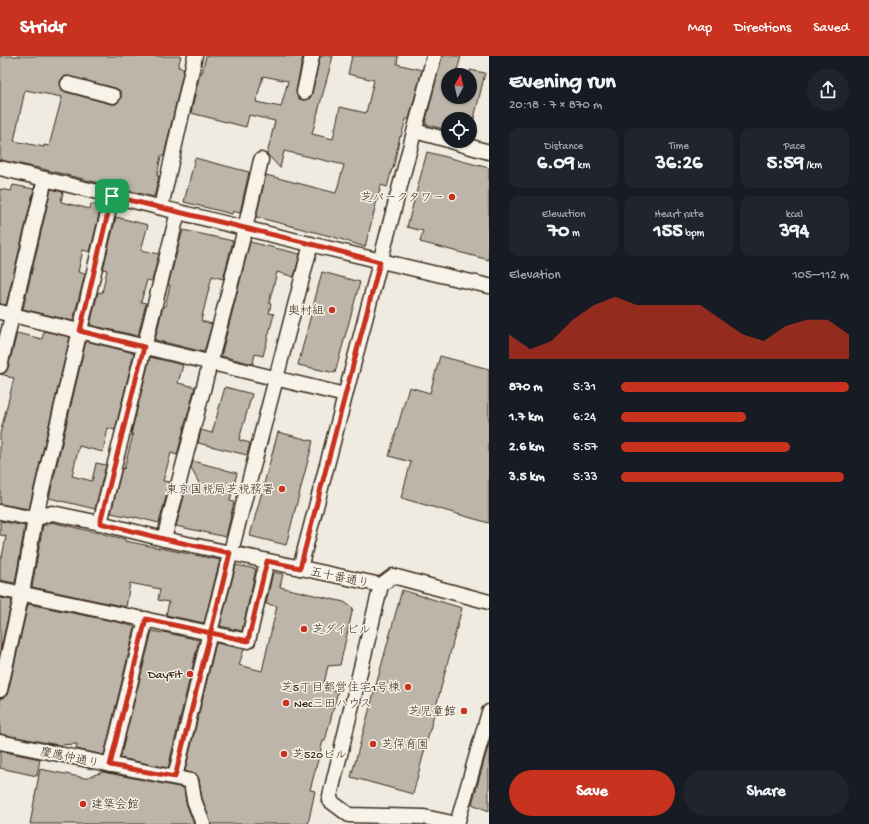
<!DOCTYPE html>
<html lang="en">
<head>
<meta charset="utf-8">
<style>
	:root { --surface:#171b24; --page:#20242c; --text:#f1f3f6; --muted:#9ea1a6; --accent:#c8321e }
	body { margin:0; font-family:"Gochi Hand","Klee One",sans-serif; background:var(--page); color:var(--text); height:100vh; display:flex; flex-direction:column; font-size:15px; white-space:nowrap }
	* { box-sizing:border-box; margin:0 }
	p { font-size:13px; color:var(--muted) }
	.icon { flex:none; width:22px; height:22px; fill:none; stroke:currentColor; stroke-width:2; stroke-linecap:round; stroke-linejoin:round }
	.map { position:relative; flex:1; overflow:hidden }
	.sheet { display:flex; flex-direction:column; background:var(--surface); width:380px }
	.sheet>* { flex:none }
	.needle { width:26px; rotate:8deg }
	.controls { position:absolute; left:441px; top:12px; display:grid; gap:8px }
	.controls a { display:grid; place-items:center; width:36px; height:36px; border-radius:50%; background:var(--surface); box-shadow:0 1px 3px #0004; font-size:20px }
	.pin { position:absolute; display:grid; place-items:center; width:34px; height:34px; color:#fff; margin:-17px; border-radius:8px; box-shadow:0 2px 6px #0006 }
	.round { display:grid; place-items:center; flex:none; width:42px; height:42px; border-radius:21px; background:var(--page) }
	.summary { display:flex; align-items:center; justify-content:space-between; height:68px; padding:0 20px }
	h1 { font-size:22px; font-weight:700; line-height:30px }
	.figures { display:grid; grid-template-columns:repeat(3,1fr); gap:6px; height:68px; padding:4px 20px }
	.figures div { display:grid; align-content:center; border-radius:10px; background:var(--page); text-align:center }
	.figures b { font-size:20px; font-weight:700 }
	.figures small { font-size:11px; font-weight:400 }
	.figures p { font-size:11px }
	.chart { height:112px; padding:8px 20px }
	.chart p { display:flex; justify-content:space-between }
	.chart svg { width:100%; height:72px; margin-top:4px; fill:var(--accent); opacity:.7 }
	.action { display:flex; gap:8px; margin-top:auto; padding:8px 20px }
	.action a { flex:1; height:46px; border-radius:24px; background:var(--accent); color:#fff; font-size:16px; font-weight:700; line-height:46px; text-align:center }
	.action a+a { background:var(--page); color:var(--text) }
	ul { padding:0 20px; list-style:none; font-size:13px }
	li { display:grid; grid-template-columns:64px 48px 1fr; align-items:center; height:30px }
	li i { height:10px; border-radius:5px; background:var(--accent) }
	header { display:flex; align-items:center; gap:24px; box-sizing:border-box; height:56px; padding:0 20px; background:var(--accent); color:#fff }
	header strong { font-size:19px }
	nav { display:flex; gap:22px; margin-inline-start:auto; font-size:14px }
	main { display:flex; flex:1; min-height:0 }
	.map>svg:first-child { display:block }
</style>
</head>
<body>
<header>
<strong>Stridr</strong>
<nav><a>Map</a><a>Directions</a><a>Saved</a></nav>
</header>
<main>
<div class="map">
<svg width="489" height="768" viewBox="0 0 489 768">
	<rect width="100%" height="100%" fill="#efebe0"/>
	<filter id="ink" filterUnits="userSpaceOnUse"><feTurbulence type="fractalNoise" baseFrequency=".025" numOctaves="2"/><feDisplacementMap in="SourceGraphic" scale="8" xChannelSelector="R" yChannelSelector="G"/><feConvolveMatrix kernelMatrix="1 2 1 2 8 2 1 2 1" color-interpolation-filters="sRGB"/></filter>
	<g filter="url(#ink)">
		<g fill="#bdb5aa" stroke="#3b2a1e" fill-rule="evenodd">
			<path d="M 0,0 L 181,0 L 178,11 L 184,12 L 164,100 L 161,100 L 157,120 L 159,120 L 154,141 L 39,112 L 0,104 ZM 66,20 L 115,32 L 119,34 L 121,37 L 121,43 L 116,48 L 111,48 L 66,36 L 62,34 L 60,26 L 62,22 ZM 25,34 L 62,41 L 49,90 L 44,89 L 44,91 L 14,85 Z"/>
			<path d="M 206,0 L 303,0 L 296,35 L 298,42 L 303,44 L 310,42 L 312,38 L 320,0 L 333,0 L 312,78 L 333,83 L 340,51 L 366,57 L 374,24 L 348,18 L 352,0 L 398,0 L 397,8 L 422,14 L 409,63 L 406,63 L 401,81 L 400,80 L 393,113 L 392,113 L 387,131 L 381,129 L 365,191 L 334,181 L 256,161 L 266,119 L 336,137 L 344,109 L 284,95 L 280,112 L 267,98 L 275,65 L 249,59 L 246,71 L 191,57 L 200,17 L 202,17 ZM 263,20 L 288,25 L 281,51 L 256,46 Z"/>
			<polygon points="442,0 461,0 456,19 448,19 448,41 470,41 470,14 485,17 474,63 448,63 448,71 444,70 443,73 425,68"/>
			<polygon points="427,96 489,112 489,204 420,186 423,175 407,171"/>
			<polygon points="195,102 249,116 240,157 233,155 232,158 184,146"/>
			<polygon points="13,129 34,133 35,129 6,249 0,248 0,133 11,135"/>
			<polygon points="51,133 63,136 61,146 90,153 91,148 101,151 90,196 83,194 78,216 85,218 73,265 23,253"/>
			<polygon points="116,161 148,169 141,194 159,198 152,225 147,224 141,246 146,247 138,280 90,269 98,236 102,237 107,214 103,213"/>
			<polygon points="183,174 233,185 223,223 212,220 201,265 212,268 204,296 155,284 163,250 165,251 170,229 168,229"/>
			<polygon points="250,186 300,198 294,221 277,216 269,247 271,248 269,257 274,258 263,300 255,298 253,308 221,300"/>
			<polygon points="322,216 360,226 335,317 298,309"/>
			<polygon points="44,275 70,281 29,453 0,448 0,378 14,322 8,321 8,320 0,318 6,316 8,312 17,277 42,283"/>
			<polygon points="86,285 134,297 115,374 108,372 103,396 79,390 72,420 92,425 96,407 106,409 95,453 49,442"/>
			<polygon points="440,300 489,313 489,467 401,442 411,406 389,400 409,331 430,337"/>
			<polygon points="150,301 183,309 178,327 195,331 177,399 171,397 163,425 170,426 159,467 135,461 135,462 111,457 122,412 124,413 133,378 131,378"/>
			<polygon points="225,331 252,338 239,384 250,387 247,399 198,387 201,374 212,377"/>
			<polygon points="278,376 313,385 286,489 250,480"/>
			<polygon points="193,405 237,417 230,445 234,446 226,481 176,470 187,430 202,433 191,412"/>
			<polygon points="0,465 25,470 15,527 0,524 0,501 2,501 6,480 0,479"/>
			<polygon points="51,466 125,483 125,485 220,504 204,567 166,559 169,546 158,544 160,533 130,527 126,551 32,531 43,469 49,469"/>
			<polygon points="236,509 256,513 242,575 220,570"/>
			<polygon points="273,516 283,518 280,531 344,546 353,552 340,609 328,610 323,632 338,635 325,685 323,685 310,734 315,735 308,768 211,768 202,742 199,723 197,719 185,715 216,587 244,593 239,609 262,615 277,550 266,548"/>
			<polygon points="402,534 462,552 413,738 351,721"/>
			<polygon points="0,542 12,544 0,596"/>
			<polygon points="28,548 122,567 135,571 104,699 76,693 77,688 58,689 0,678 0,642 6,640 8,636"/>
			<polygon points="152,575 163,577 163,576 199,584 168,712 120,702"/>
			<polygon points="489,687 489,755 472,748"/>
			<polygon points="0,695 40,703 37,720 0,712"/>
			<polygon points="40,713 85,722 103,716 184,732 186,747 194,768 30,768"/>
		</g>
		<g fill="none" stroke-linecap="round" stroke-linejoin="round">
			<defs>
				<g id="minor">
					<polyline points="68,28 113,40"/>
					<polyline points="304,36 312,0"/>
					<polyline points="415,75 448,84"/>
					<polyline points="450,85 489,96"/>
					<path d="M 0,112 C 163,152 325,193 489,230"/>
					<polyline points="161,151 195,0"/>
					<polyline points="0,256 345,339"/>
					<polyline points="0,310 45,123"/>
					<polyline points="0,456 35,463 52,457 100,467 164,483 381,529 393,520 489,546"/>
					<polyline points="100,467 178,156"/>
					<polyline points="164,483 243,181 261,104"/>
					<polyline points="300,512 434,0"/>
					<polyline points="381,529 329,744 349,759 424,761 457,768"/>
					<polyline points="0,533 248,585 267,505"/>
					<polyline points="0,634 22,537 35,463 112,140"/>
					<polyline points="0,686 191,725 194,744 203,768"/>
					<polyline points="110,709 146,563"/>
					<polyline points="175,721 210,576 311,188"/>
					<polyline points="457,768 489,656"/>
				</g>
			</defs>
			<use href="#minor" stroke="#3b2a1e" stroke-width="17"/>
			<use href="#minor" stroke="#f7f3e8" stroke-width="14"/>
		</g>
	</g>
	<g fill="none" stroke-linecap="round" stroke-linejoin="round" filter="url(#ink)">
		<defs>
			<polyline id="route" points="112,140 80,275 144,291 100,467 164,483 230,497 175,721 110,709 146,563 248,585 267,505 300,512 380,206 311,188 112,140"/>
		</defs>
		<use href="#route" stroke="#fff" stroke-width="8"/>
		<use href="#route" stroke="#c8321e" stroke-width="5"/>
	</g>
	<g fill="#c8321e" stroke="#f7f3e8" stroke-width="1.5">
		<circle cx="452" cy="141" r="4"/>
		<circle cx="332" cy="254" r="4"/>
		<circle cx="282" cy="433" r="4"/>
		<circle cx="304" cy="573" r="4"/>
		<circle cx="190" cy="618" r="4"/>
		<circle cx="408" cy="631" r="4"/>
		<circle cx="286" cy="647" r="4"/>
		<circle cx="464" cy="655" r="4"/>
		<circle cx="373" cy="688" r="4"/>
		<circle cx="284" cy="698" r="4"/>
		<circle cx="83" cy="748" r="4"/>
	</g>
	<g text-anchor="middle" stroke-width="3" stroke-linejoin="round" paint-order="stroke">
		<g font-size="12" fill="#3b2a1e" stroke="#f7f3e8" text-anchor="end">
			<text x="444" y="145">芝パークタワー</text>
			<text x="324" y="258">奥村組</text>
			<text x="274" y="437">東京国税局芝税務署</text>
			<text x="312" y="577" text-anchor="start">芝ダイビル</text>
			<text x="182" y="622">DayFit</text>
			<text x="400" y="635">芝5丁目都営住宅1号棟</text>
			<text x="294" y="651" text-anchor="start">Nec三田ハウス</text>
			<text x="456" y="659">芝児童館</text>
			<text x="381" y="692" text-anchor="start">芝保育園</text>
			<text x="292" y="702" text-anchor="start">芝520ビル</text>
			<text x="91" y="752" text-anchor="start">建築会館</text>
		</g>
		<g font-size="12" fill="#3b2a1e" stroke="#f7f3e8">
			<text transform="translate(340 521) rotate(12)" y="4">五十番通り</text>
			<text transform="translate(70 701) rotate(12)" y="4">慶應仲通り</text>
		</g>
	</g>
</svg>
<div class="controls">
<a><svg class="needle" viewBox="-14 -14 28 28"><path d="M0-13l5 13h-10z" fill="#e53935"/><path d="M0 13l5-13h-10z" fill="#9ea1a6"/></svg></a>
<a><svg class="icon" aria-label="locate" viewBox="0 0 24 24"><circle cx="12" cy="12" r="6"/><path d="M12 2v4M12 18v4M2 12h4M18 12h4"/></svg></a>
</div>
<div class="pin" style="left:112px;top:140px;background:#1e9e55"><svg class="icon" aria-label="arrive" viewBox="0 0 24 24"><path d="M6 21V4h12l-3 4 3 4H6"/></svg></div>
</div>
<section class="sheet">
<div class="summary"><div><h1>Evening run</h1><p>20:18 · 7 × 870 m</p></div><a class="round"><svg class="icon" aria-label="share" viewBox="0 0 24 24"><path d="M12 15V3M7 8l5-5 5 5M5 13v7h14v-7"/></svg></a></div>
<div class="figures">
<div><p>Distance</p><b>6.09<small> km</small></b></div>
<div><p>Time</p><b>36:26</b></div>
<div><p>Pace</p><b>5:59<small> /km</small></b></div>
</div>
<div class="figures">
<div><p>Elevation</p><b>70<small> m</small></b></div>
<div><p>Heart rate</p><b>155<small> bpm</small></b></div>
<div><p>kcal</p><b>394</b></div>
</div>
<div class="chart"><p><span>Elevation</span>105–112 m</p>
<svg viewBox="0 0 160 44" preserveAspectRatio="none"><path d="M0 44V29L10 38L20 33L30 20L40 11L50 6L60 11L70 11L80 11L90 11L100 20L110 29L120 33L130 24L140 20L150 20L160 29V44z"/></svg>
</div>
<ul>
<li><b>870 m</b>5:31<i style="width:100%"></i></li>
<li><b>1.7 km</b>6:24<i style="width:55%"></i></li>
<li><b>2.6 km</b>5:57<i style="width:74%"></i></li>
<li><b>3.5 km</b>5:33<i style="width:98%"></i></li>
</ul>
<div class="action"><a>Save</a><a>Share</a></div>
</section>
</main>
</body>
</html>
